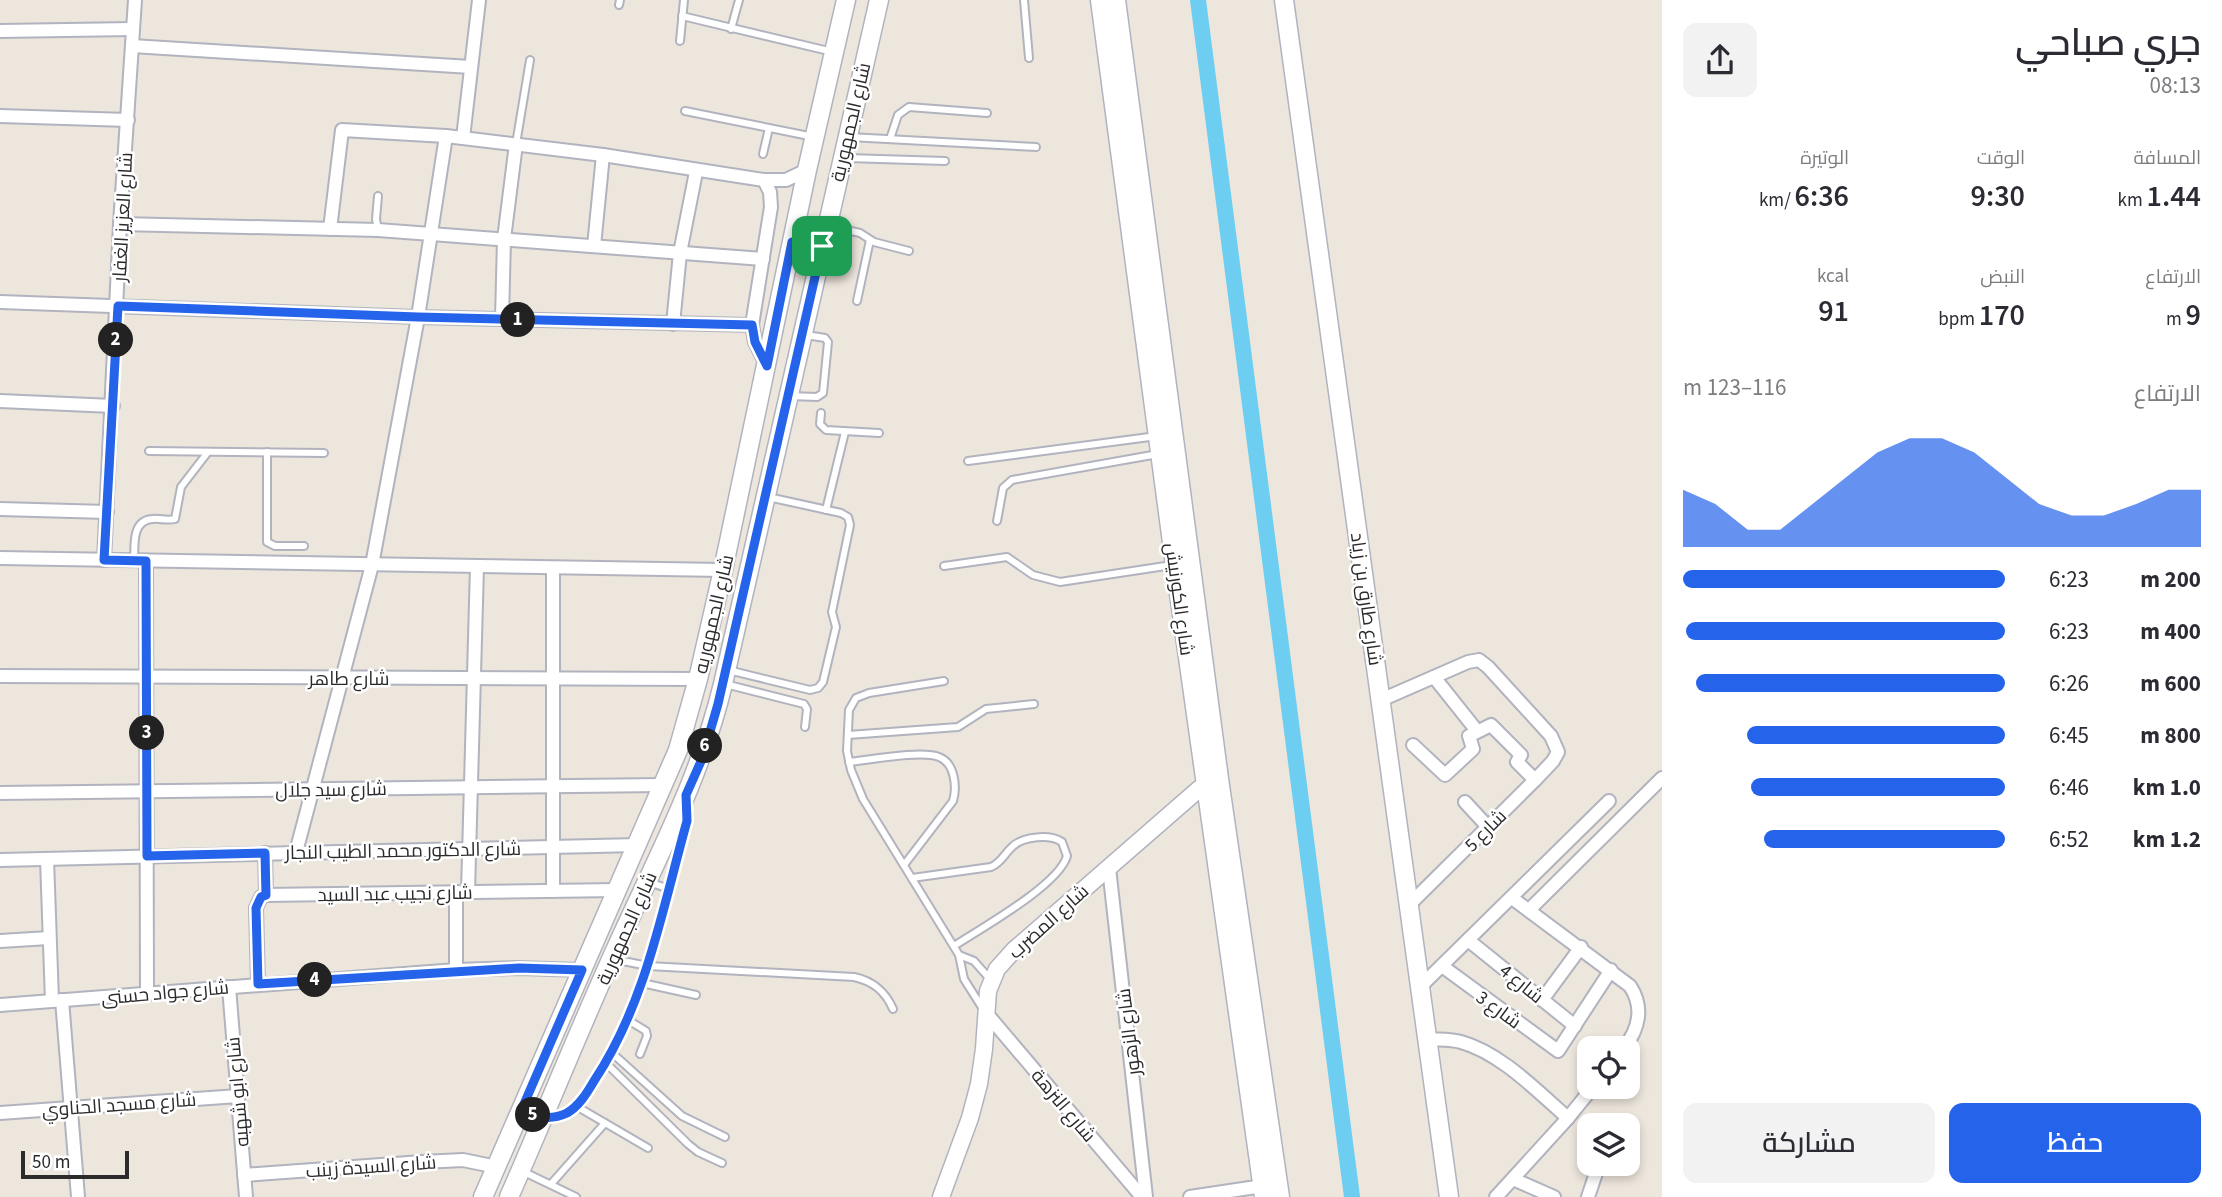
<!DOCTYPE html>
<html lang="ar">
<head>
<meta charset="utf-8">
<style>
	:root { --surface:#fff; --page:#f2f2f3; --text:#2b2b33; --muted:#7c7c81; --accent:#2563eb }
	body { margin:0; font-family:"Source Sans 3",Cairo,sans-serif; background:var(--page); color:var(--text); direction:rtl; height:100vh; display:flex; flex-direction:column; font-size:26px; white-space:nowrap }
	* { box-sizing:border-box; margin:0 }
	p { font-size:23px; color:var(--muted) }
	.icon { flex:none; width:38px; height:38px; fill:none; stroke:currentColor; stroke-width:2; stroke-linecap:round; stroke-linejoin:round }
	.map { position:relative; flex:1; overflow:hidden; direction:ltr }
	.panel { display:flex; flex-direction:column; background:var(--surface); width:560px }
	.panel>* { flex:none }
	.controls { position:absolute; left:1577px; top:1036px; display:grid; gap:14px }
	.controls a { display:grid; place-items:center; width:63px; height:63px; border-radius:14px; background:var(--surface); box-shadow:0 4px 10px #0003; font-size:35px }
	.scale { position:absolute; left:21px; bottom:18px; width:108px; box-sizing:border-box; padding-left:7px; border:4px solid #2b2b2b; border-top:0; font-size:19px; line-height:24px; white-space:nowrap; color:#2b2b2b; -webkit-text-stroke:5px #fff; paint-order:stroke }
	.pin { position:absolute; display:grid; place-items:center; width:60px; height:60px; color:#fff; margin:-30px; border-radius:14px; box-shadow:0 4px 10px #0006 }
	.km { position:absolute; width:35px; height:35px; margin:-18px; border-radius:50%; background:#222; color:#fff; font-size:19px; line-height:35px; text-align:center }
	.round { display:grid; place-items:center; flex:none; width:74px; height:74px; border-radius:14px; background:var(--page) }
	.headline { display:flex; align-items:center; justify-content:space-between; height:119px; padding:0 21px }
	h1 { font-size:38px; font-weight:600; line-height:52px }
	.stats { display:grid; grid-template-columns:repeat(3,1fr); gap:10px; height:119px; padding:7px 21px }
	.stats div { display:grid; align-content:center }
	.stats b { font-size:30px; font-weight:600 }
	.stats small { font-size:19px; font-weight:400 }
	.stats p { font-size:19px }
	.chart { height:196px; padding:14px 21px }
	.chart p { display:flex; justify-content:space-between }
	.chart svg { width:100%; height:126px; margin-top:7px; fill:var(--accent); opacity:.7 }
	.button { display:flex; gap:14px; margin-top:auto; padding:14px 21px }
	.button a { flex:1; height:80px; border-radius:14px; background:var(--accent); color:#fff; font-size:28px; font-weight:600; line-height:80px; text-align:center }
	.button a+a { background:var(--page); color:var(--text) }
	ul { padding:0 21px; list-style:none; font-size:23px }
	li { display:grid; grid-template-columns:112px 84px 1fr; align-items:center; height:52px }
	li i { height:18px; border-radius:9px; background:var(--accent) }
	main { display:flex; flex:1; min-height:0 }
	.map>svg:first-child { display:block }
</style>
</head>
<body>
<main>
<section class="panel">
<div class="headline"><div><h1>جري صباحي</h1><p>08:13</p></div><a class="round"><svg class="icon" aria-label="share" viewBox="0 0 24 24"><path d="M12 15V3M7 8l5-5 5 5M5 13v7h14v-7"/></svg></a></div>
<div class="stats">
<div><p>المسافة</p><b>1.44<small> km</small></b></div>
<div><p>الوقت</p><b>9:30</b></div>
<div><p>الوتيرة</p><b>6:36<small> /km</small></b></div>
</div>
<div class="stats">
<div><p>الارتفاع</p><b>9<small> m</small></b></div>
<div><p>النبض</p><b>170<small> bpm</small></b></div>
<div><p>kcal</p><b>91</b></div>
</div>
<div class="chart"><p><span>الارتفاع</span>116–123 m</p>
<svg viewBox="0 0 160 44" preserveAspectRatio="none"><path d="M0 44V24L10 29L20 38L30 38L40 29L50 20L60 11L70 6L80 6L90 11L100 20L110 29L120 33L130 33L140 29L150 24L160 24V44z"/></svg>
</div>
<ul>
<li><b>200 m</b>6:23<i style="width:100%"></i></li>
<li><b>400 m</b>6:23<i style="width:99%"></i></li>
<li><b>600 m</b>6:26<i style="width:96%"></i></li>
<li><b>800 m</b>6:45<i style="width:80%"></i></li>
<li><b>1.0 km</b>6:46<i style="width:79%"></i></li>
<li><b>1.2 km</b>6:52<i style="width:75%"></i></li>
</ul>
<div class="button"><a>حفظ</a><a>مشاركة</a></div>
</section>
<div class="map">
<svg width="1662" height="1197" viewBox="0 0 1662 1197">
	<rect width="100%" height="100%" fill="#ede6dd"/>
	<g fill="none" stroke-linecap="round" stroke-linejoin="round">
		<polyline stroke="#6dcef2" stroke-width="16" points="1198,0 1352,1197"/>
		<defs>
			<g id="service">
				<polyline points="1024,0 1029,58"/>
				<polyline points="619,5 620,0"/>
				<polyline points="682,16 833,52"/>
				<polyline points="731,29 739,0"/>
				<polyline points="680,41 684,0"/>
				<polyline points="685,111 814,137"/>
				<polyline points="849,137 1036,147"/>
				<polyline points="890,139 898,115 909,107 987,113"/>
				<polyline points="516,144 530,60"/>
				<polyline points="763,154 769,128"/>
				<polyline points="847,158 945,161"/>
				<polyline points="378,196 376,219 378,230"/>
				<polyline points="829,226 860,233 874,242 909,251"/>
				<polyline points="857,301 870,240"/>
				<polyline points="790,396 817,397 823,393 828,342 825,338 806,335"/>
				<polyline points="821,413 820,424 826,430 879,433"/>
				<polyline points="149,451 324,453"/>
				<polyline points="267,452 267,542 275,546 304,546"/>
				<polyline points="968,461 1157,436"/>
				<polyline points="826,510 845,432"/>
				<polyline points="997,521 1003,488 1012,480 1158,454"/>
				<path d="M 134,561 C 135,546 131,521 152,519 C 160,518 167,521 175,519 L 181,487 L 208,452"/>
				<polyline points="944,566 1007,557 1033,575 1060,582 1172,565"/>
				<polyline points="728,670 810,690 818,688 823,682 836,627 832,612 850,525 848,517 841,513 768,497"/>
				<polyline points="944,681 869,693 856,698 849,710 847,751 851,770 863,799 959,955 964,979 983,1009"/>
				<polyline points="725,684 804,704 807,709 805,727"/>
				<polyline points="848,735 958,727 986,709 1034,704"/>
				<path d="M 849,762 C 869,760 922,750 939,757 C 955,763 957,787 953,801 L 904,865"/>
				<path d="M 912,878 L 991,867 C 1002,862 1004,854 1012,847 C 1023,836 1050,834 1062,842 L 1067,856 C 1059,885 980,929 954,946"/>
				<polyline points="649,882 669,889"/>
				<polyline points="959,955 974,961 990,979"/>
				<path d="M 613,959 L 648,966 L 854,977 C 873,981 885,991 893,1009"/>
				<polyline points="642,983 696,995"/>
				<polyline points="628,1020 646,1031 647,1036 640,1054"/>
				<polyline points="611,1052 682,1116 725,1137"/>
				<polyline points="606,1063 688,1144 698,1152 722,1163"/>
				<polyline points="576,1106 648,1148"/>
				<path d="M 545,1118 C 554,1117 562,1116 570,1111 C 583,1102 591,1086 599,1073 C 647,996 664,907 687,821 L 688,807"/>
				<polyline points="522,1171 576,1197"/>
				<polyline points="551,1184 605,1123"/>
			</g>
			<g id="minor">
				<polyline points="0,31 133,29"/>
				<polyline points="132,46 471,67"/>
				<polyline points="0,116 128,120"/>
				<polyline points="463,138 479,0"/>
				<polyline points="764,180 770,192 771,207 752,325 755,342 767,366"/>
				<polyline points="120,224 378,230 763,259"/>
				<polyline points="330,229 342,130 446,136"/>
				<polyline points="594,246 603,155"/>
				<polyline points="0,302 418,317 752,325"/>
				<polyline points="502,319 504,239 516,144"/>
				<polyline points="673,324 680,253 696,172"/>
				<polyline points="0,401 113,406"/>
				<polyline points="0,509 107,512"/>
				<polyline points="0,558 723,570"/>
				<polyline points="104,560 120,224 135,0"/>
				<polyline points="146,561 147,993"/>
				<polyline points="0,676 698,679"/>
				<polyline points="1434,677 1477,731"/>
				<polyline points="1381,700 1468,662 1479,660 1488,667 1551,736 1558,752 1553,761 1535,780 1409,905"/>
				<polyline points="1413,745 1445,775 1473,749 1469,736 1491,725 1521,755 1517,762 1535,780"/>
				<polyline points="0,793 662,785"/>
				<polyline points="1465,802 1488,827"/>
				<polyline points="296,852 372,565 418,317 446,136 603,155 764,180 786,180 807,170"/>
				<polyline points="265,853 266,895"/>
				<polyline points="47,859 52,1001"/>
				<polyline points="0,860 638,845"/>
				<polyline points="1109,868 1146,1197"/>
				<polyline points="553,891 553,568"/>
				<polyline points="456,892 456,970"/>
				<polyline points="468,892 477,566"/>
				<path d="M 1512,898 L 1630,986 C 1644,1007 1639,1029 1624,1048"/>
				<polyline points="1529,910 1662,778"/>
				<polyline points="1468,940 1575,1026"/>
				<polyline points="0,941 49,938"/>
				<polyline points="1442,966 1558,1051 1611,970"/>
				<polyline points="258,984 256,908 261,897 266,895 618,890"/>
				<polyline points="229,987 246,1197"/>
				<polyline points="1420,987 1609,801"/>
				<polyline points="62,1000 78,1197"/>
				<polyline points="1542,1000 1581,947"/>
				<polyline points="0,1005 456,970 518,968 582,970"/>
				<polyline points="987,1014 1142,1197"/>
				<path d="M 1428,1039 C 1438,1040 1450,1039 1461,1042 C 1501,1053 1538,1092 1568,1118"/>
				<polyline points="0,1113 238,1096"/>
				<polyline points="244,1175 422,1162 463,1160 497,1167"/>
				<polyline points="1513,1179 1554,1197"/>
				<polyline points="1190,1197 1263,1186"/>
				<polyline points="1496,1197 1568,1118 1593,1087"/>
				<polyline points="1588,1197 1599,1164"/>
			</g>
			<polyline id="tertiary" points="941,1197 970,1118 979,1084 984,1049 988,991 997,969 1014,950 1199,789 1215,780"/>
			<g id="secondary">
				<polyline points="1100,0 1175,565 1264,1197"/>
				<polyline points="1116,0 1219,779 1280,1197"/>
				<polyline points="1284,0 1449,1197"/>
				<polyline points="483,1197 678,750 698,679 723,570 807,170 846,0"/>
				<path d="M 509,1197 C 546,1113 580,1027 618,944 C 657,858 701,776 723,684 L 879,0"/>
			</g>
		</defs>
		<use href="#service" stroke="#b1b3bf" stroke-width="10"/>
		<use href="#minor" stroke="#b1b3bf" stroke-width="16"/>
		<use href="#tertiary" stroke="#b1b3bf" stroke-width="19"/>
		<use href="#secondary" stroke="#b1b3bf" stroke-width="21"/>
		<use href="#service" stroke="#fff" stroke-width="6"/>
		<use href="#minor" stroke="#fff" stroke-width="12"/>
		<use href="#tertiary" stroke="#fff" stroke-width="16"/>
		<use href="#secondary" stroke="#fff" stroke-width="18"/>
	</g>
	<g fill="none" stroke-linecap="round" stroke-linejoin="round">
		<defs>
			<path id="route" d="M 792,242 L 807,247 L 822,246 L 718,704 L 702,759 L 686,795 L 687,821 C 662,910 646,1003 594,1081 C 587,1093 579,1106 567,1113 C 550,1121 537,1117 521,1111 L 582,970 L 519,968 L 258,984 L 256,908 L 261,897 L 266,895 L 265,853 L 147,856 L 146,561 L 104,560 L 118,306 L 418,317 L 752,325 L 755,342 L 767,366 Z"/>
		</defs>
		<use href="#route" stroke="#fff" stroke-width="14"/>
		<use href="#route" stroke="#2563eb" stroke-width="9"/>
	</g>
	<g text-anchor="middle" stroke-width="5" stroke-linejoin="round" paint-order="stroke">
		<g font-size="19" fill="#2b2b2b" stroke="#fff">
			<text transform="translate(850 122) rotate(-77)" y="7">شارع الجمهورية</text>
			<text transform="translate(122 217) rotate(-87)" y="7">شارع العزيز الغفار</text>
			<text transform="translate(1180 599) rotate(82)" y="7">شارع الكورنيش</text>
			<text transform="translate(1367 599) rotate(82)" y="7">شارع طارق بن زياد</text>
			<text transform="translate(713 614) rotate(-77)" y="7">شارع الجمهوريه</text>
			<text x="349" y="685">شارع طاهر</text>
			<text transform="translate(331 789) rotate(-1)" y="7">شارع سيد جلال</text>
			<text transform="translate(1485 830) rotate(-45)" y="7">شارع 5</text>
			<text transform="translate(403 850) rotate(-1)" y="7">شارع الدكتور محمد الطيب النجار</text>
			<text transform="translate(395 893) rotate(-1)" y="7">شارع نجيب عبد السيد</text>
			<text transform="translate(1048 921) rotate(-42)" y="7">شارع المضرب</text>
			<text transform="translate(626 928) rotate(-66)" y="7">شارع الجمهورية</text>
			<text transform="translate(1522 983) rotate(39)" y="7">شارع 4</text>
			<text transform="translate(165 992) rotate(-5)" y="7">شارع جواد حسنى</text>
			<text transform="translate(1499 1009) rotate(36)" y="7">شارع 3</text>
			<text transform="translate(1128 1032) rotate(-97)" y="7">شارع الزهور</text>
			<text transform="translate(237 1092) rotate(-95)" y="7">شارع ابو شهبه</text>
			<text transform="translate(119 1104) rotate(-4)" y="7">شارع مسجد الحناوي</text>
			<text transform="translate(1064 1105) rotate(50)" y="7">شارع النزهة</text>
			<text transform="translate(371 1166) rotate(-4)" y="7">شارع السيدة زينب</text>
		</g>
	</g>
</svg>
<div class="controls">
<a><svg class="icon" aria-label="locate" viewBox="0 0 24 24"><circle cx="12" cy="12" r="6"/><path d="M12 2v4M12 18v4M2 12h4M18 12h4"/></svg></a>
<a><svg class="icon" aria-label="layers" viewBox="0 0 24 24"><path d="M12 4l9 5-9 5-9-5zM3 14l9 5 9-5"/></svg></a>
</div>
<div class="scale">50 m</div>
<div class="pin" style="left:822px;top:246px;background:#1e9e55"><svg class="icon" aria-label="arrive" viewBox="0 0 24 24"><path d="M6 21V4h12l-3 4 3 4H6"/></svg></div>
<b class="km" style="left:518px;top:320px">1</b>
<b class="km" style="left:116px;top:340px">2</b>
<b class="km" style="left:147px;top:733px">3</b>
<b class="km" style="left:315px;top:980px">4</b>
<b class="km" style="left:533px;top:1115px">5</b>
<b class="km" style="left:705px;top:746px">6</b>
</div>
</main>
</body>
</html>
